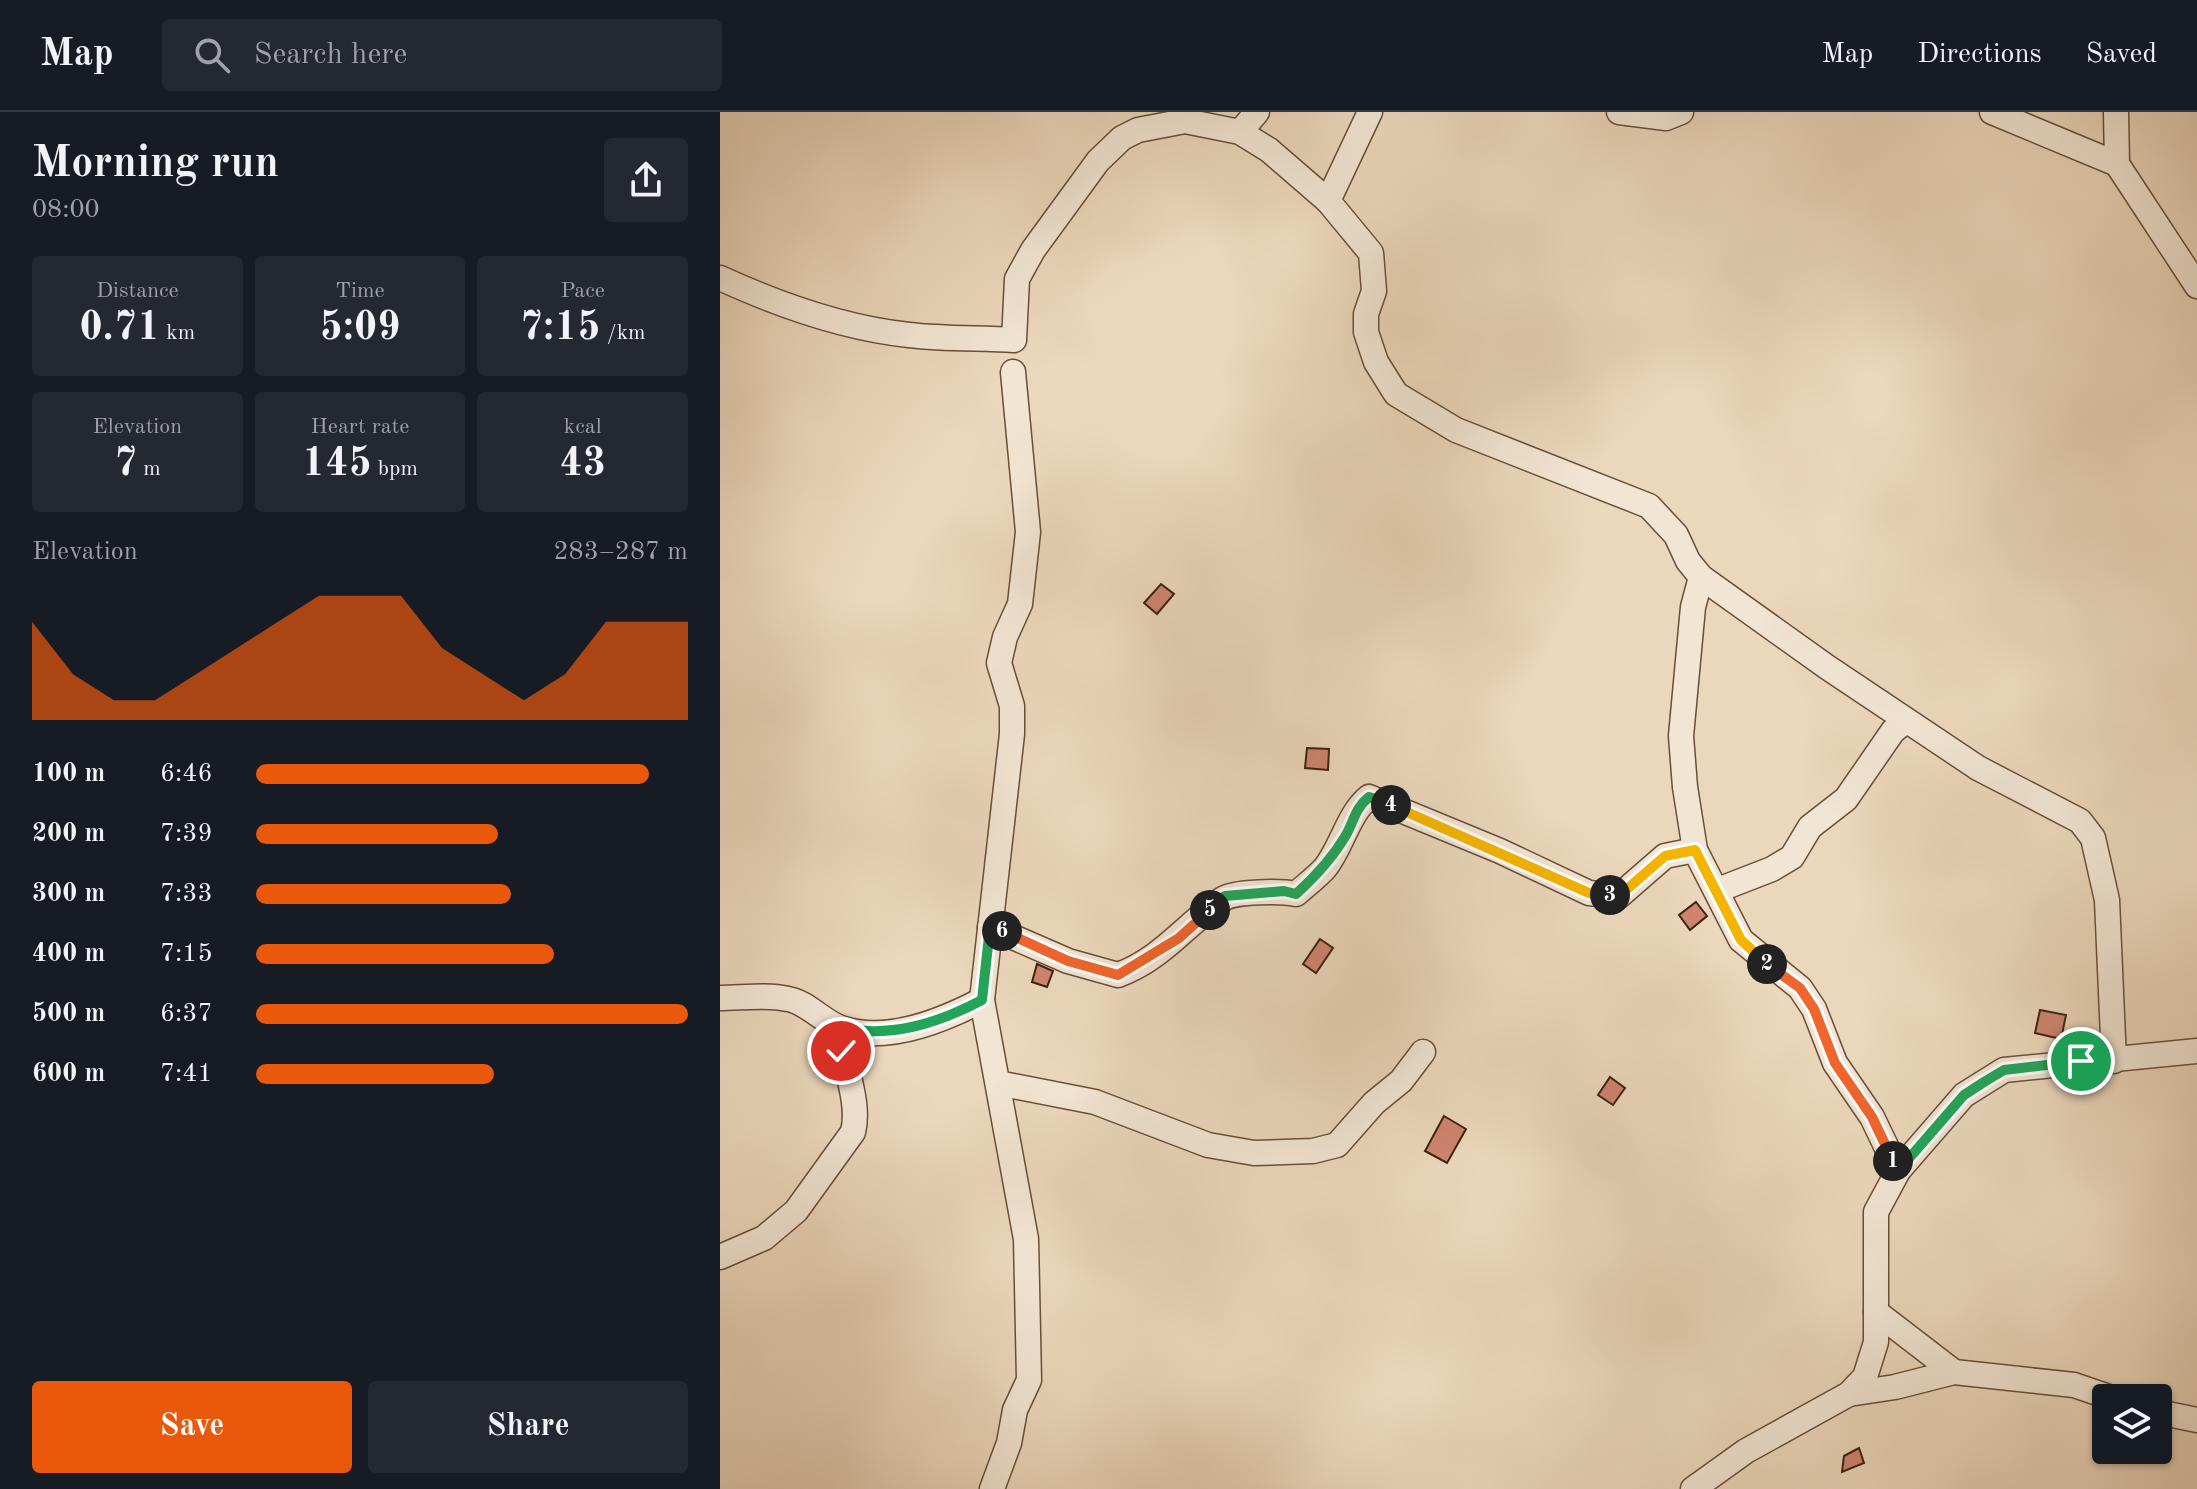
<!DOCTYPE html>
<html lang="en">
<head>
<meta charset="utf-8">
<style>
	:root { --surface:#171b24; --page:#242831; --text:#f1f3f6; --muted:#9ea1a6; --line:#363941; --accent:#ea580c }
	body { margin:0; font-family:"Old Standard TT",serif; background:var(--page); color:var(--text); height:100vh; display:flex; flex-direction:column; font-size:30px; white-space:nowrap }
	* { box-sizing:border-box; margin:0 }
	p { font-size:26px; color:var(--muted) }
	.icon { flex:none; width:44px; height:44px; fill:none; stroke:currentColor; stroke-width:2; stroke-linecap:round; stroke-linejoin:round }
	.map { position:relative; flex:1; overflow:hidden }
	.panel { display:flex; flex-direction:column; background:var(--surface); width:720px }
	.panel>* { flex:none }
	.fabs { position:absolute; left:1372px; top:1272px; display:grid; gap:16px }
	.fabs a { display:grid; place-items:center; width:80px; height:80px; border-radius:8px; background:var(--surface); box-shadow:0 2px 6px #0004; font-size:40px }
	.pin { position:absolute; display:grid; place-items:center; width:68px; height:68px; color:#fff; margin:-34px; border:4px solid #fff; border-radius:50%; box-shadow:0 2px 8px #0007 }
	.km { position:absolute; width:40px; height:40px; margin:-20px; border-radius:50%; background:#222; color:#fff; font-size:22px; line-height:40px; text-align:center }
	.round { display:grid; place-items:center; flex:none; width:84px; height:84px; border-radius:8px; background:var(--page) }
	.head { display:flex; align-items:center; justify-content:space-between; height:136px; padding:0 32px }
	h1 { font-size:44px; font-weight:800; line-height:60px }
	.metrics { display:grid; grid-template-columns:repeat(3,1fr); gap:12px; height:136px; padding:8px 32px }
	.metrics div { display:grid; align-content:center; border-radius:8px; background:var(--page); text-align:center }
	.metrics b { font-size:40px; font-weight:800 }
	.metrics small { font-size:22px; font-weight:400 }
	.metrics p { font-size:22px }
	.chart { height:224px; padding:16px 32px }
	.chart p { display:flex; justify-content:space-between }
	.chart svg { width:100%; height:144px; margin-top:8px; fill:var(--accent); opacity:.7 }
	.action { display:flex; gap:16px; margin-top:auto; padding:16px 32px }
	.action a { flex:1; height:92px; border-radius:8px; background:var(--accent); color:#fff; font-size:32px; font-weight:800; line-height:92px; text-align:center }
	.action a+a { background:var(--page); color:var(--text) }
	ul { padding:0 32px; list-style:none; font-size:26px }
	li { display:grid; grid-template-columns:128px 96px 1fr; align-items:center; height:60px }
	li i { height:20px; border-radius:10px; background:var(--accent) }
	header { display:flex; align-items:center; gap:48px; box-sizing:border-box; height:112px; padding:0 40px; background:var(--surface); border-bottom:2px solid var(--line) }
	header strong { font-size:38px }
	nav { display:flex; gap:44px; margin-inline-start:auto; font-size:28px }
	.search { width:560px; height:72px; background:var(--page); display:flex; align-items:center; gap:20px; box-sizing:border-box; padding:0 28px; border-radius:8px; color:var(--muted); font-size:30px }
	main { display:flex; flex:1; min-height:0 }
	.map>svg:first-child { display:block }
</style>
</head>
<body>
<header>
<strong>Map</strong>
<div class="search"><svg class="icon" aria-label="search" viewBox="0 0 24 24"><circle cx="10" cy="10" r="6"/><path d="M15 15l6 6"/></svg>Search here</div>
<nav><a>Map</a><a>Directions</a><a>Saved</a></nav>
</header>
<main>
<section class="panel">
<div class="head"><div><h1>Morning run</h1><p>08:00</p></div><a class="round"><svg class="icon" aria-label="share" viewBox="0 0 24 24"><path d="M12 15V3M7 8l5-5 5 5M5 13v7h14v-7"/></svg></a></div>
<div class="metrics">
<div><p>Distance</p><b>0.71<small> km</small></b></div>
<div><p>Time</p><b>5:09</b></div>
<div><p>Pace</p><b>7:15<small> /km</small></b></div>
</div>
<div class="metrics">
<div><p>Elevation</p><b>7<small> m</small></b></div>
<div><p>Heart rate</p><b>145<small> bpm</small></b></div>
<div><p>kcal</p><b>43</b></div>
</div>
<div class="chart"><p><span>Elevation</span>283–287 m</p>
<svg viewBox="0 0 160 44" preserveAspectRatio="none"><path d="M0 44V14L10 30L20 38L30 38L40 30L50 22L60 14L70 6L80 6L90 6L100 22L110 30L120 38L130 30L140 14L150 14L160 14V44z"/></svg>
</div>
<ul>
<li><b>100 m</b>6:46<i style="width:91%"></i></li>
<li><b>200 m</b>7:39<i style="width:56%"></i></li>
<li><b>300 m</b>7:33<i style="width:59%"></i></li>
<li><b>400 m</b>7:15<i style="width:69%"></i></li>
<li><b>500 m</b>6:37<i style="width:100%"></i></li>
<li><b>600 m</b>7:41<i style="width:55%"></i></li>
</ul>
<div class="action"><a>Save</a><a>Share</a></div>
</section>
<div class="map">
<svg width="1477" height="1377" viewBox="0 0 1477 1377">
	<rect width="100%" height="100%" fill="#ebd7bc"/>
	<filter id="stains"><feTurbulence type="fractalNoise" baseFrequency=".0025" numOctaves="4"/><feColorMatrix values="0 0 0 0 .2 0 0 0 0 .09 0 0 0 0 .02 0 0 0 .5 -.17"/></filter>
	<radialGradient id="worn" r=".72"><stop offset=".6" stop-color="#630" stop-opacity="0"/><stop offset="1" stop-color="#630" stop-opacity=".3"/></radialGradient>
	<g fill="#cf8471" stroke="#3c220c" stroke-width="2">
		<polygon points="441,472 454,482 437,502 424,491"/>
		<polygon points="587,636 609,637 608,658 585,656"/>
		<polygon points="976,790 987,804 970,818 959,803"/>
		<polygon points="600,827 613,836 596,861 583,852"/>
		<polygon points="317,852 333,859 327,875 312,870"/>
		<polygon points="1320,898 1346,903 1341,927 1315,921"/>
		<polygon points="890,965 905,976 893,993 878,983"/>
		<polygon points="724,1004 746,1017 727,1051 705,1039"/>
		<polygon points="1139,1336 1144,1351 1122,1360 1124,1344"/>
	</g>
	<g fill="none" stroke-linecap="round" stroke-linejoin="round">
		<defs>
			<g id="minor">
				<polyline points="899,0 946,6 961,0"/>
				<polyline points="1272,0 1397,52 1477,174"/>
				<polyline points="1396,0 1397,52"/>
				<polyline points="520,20 537,0"/>
				<polyline points="608,89 650,0"/>
				<path d="M 0,166 C 59,193 123,216 189,223 C 223,227 259,226 294,228 L 297,167 L 313,138 L 378,49 L 402,26 L 418,18 L 465,9 L 520,20 L 549,38 L 608,89 L 651,141 L 654,179 L 646,202 L 646,220 L 656,250 L 676,282 L 736,318 L 929,394 L 956,423 L 968,449 L 981,465 L 1107,555 L 1258,656 L 1360,709 L 1373,726 L 1387,788 L 1394,949"/>
				<polyline points="981,465 973,495 961,624 965,675 975,738 1021,828 1080,876 1094,897 1115,951 1152,1005 1178,1059"/>
				<polyline points="998,778 1052,757 1072,745 1090,715 1126,687 1173,619 1186,609"/>
				<path d="M 270,815 L 348,849 L 398,863 C 442,847 466,812 503,787 C 514,779 562,779 576,782 C 585,774 597,765 605,756 C 622,735 628,702 649,685 L 780,739 L 869,781 L 899,784 L 945,744 L 975,738"/>
				<path d="M 0,886 C 21,886 47,882 68,887 C 87,890 103,910 121,916 C 166,932 222,909 262,888"/>
				<polyline points="278,971 375,990 488,1033 534,1041 593,1039 617,1033 654,991 681,969 703,940"/>
				<path d="M 0,1145 L 44,1126 L 76,1099 L 133,1020 C 141,988 121,949 120,916"/>
				<polyline points="1156,1200 1234,1260"/>
				<polyline points="1129,1282 1175,1275 1234,1260 1354,1273 1392,1286"/>
				<polyline points="1438,1300 1477,1308"/>
				<polyline points="272,1377 289,1331 295,1298 309,1268 306,1127 262,888 292,622 292,594 279,551 285,525 300,492 308,420 293,260"/>
				<polyline points="973,1377 1026,1339 1129,1282 1145,1265 1156,1230 1156,1100 1178,1059 1244,983 1284,958 1477,939"/>
			</g>
		</defs>
		<use href="#minor" stroke="#684f38" stroke-width="27"/>
		<use href="#minor" stroke="#f2e5d3" stroke-width="24"/>
	</g>
	<g fill="none" stroke-linecap="round" stroke-linejoin="round">
		<defs>
			<polyline id="split-1" points="1173,1049 1178,1059 1244,983 1264,970 1284,958 1361,949"/>
			<polyline id="split-2" points="1047,852 1080,876 1094,897 1115,951 1152,1005 1173,1049"/>
			<polyline id="split-3" points="890,783 899,784 945,744 975,738 1021,828 1047,852"/>
			<polyline id="split-4" points="671,693 869,781 890,783"/>
			<path id="split-5" d="M 490,798 L 505,784 L 564,779 L 576,782 C 596,764 612,747 626,723 C 634,709 635,696 649,685 L 671,693"/>
			<polyline id="split-6" points="282,819 348,849 398,863 459,826 490,798"/>
			<path id="split-7" d="M 121,939 L 120,916 C 170,926 217,912 262,888 L 270,815 L 282,819"/>
		</defs>
		<use href="#split-1" stroke="#fff" stroke-width="16"/>
		<use href="#split-2" stroke="#fff" stroke-width="16"/>
		<use href="#split-3" stroke="#fff" stroke-width="16"/>
		<use href="#split-4" stroke="#fff" stroke-width="16"/>
		<use href="#split-5" stroke="#fff" stroke-width="16"/>
		<use href="#split-6" stroke="#fff" stroke-width="16"/>
		<use href="#split-7" stroke="#fff" stroke-width="16"/>
		<use href="#split-1" stroke="#22a559" stroke-width="10"/>
		<use href="#split-2" stroke="#f0652b" stroke-width="10"/>
		<use href="#split-3" stroke="#f5b400" stroke-width="10"/>
		<use href="#split-4" stroke="#f5b400" stroke-width="10"/>
		<use href="#split-5" stroke="#22a559" stroke-width="10"/>
		<use href="#split-6" stroke="#f0652b" stroke-width="10"/>
		<use href="#split-7" stroke="#22a559" stroke-width="10"/>
	</g>
	<rect width="100%" height="100%" filter="url(#stains)"/>
	<rect width="100%" height="100%" fill="url(#worn)"/>
</svg>
<div class="fabs">
<a><svg class="icon" aria-label="layers" viewBox="0 0 24 24"><path d="M12 4l9 5-9 5-9-5zM3 14l9 5 9-5"/></svg></a>
</div>
<div class="pin" style="left:1361px;top:949px;background:#1e9e55"><svg class="icon" aria-label="arrive" viewBox="0 0 24 24"><path d="M6 21V4h12l-3 4 3 4H6"/></svg></div>
<div class="pin" style="left:121px;top:939px;background:#d93025"><svg class="icon" aria-label="check" viewBox="0 0 24 24"><path d="M5 12l5 5 9-10"/></svg></div>
<b class="km" style="left:1173px;top:1049px">1</b>
<b class="km" style="left:1047px;top:852px">2</b>
<b class="km" style="left:890px;top:783px">3</b>
<b class="km" style="left:671px;top:693px">4</b>
<b class="km" style="left:490px;top:798px">5</b>
<b class="km" style="left:282px;top:819px">6</b>
</div>
</main>
</body>
</html>
